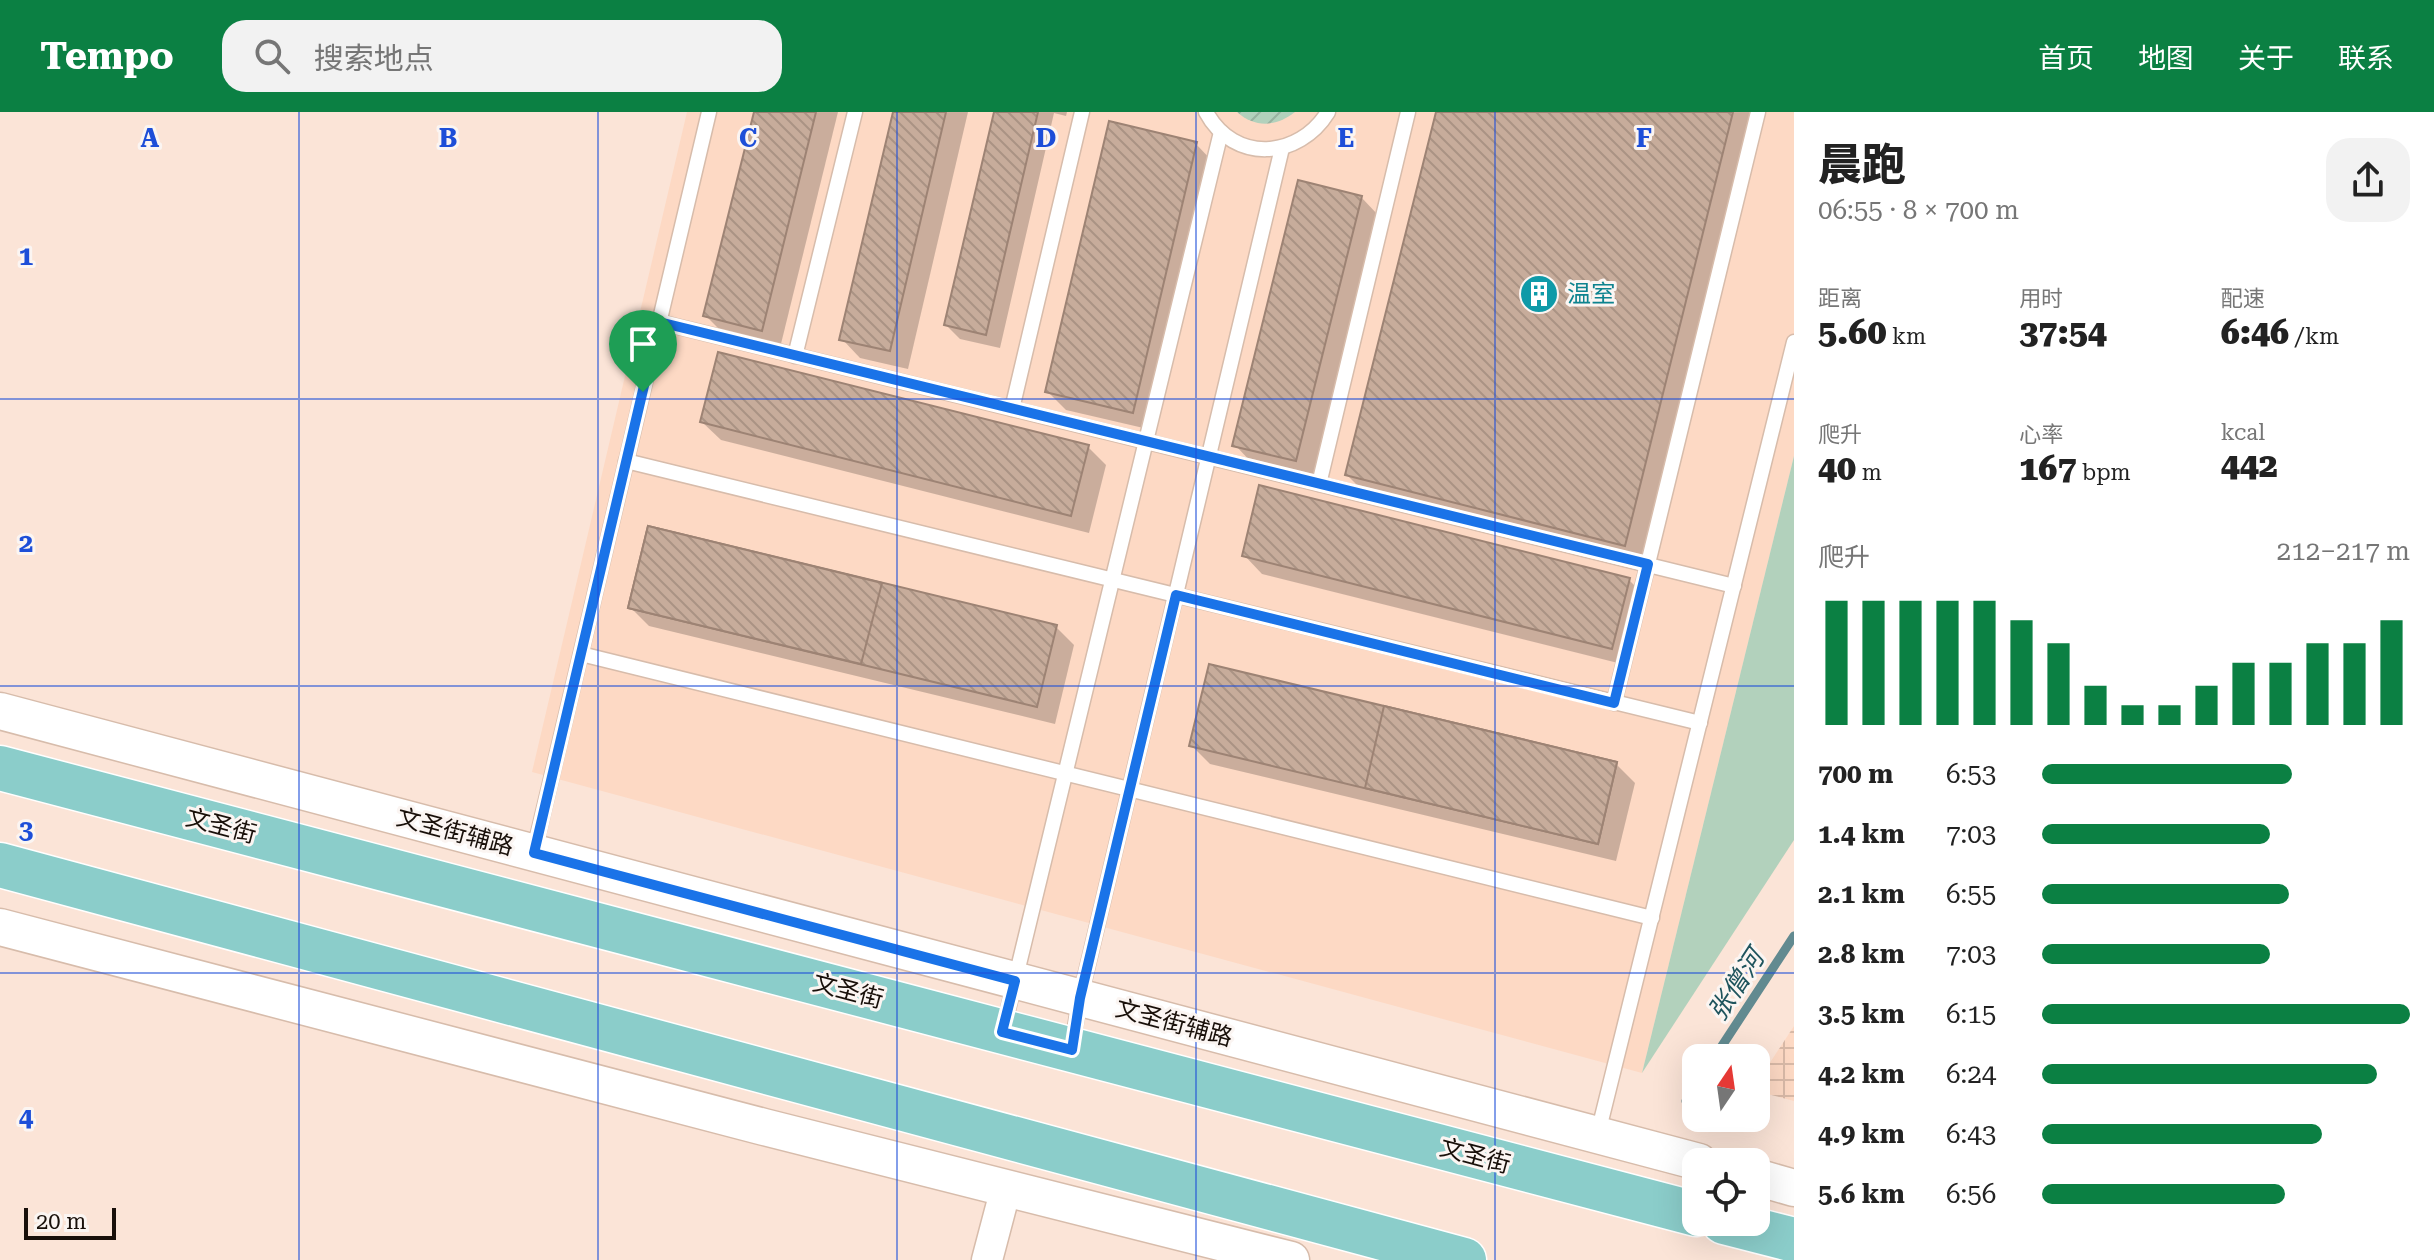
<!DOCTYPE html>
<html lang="zh">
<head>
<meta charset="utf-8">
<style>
	:root { --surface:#fff; --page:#f2f2f2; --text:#222; --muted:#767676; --accent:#0b8043 }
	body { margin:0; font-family:"Roboto Serif","Noto Sans SC",serif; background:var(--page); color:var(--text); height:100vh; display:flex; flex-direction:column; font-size:30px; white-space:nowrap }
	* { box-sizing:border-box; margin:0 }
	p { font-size:26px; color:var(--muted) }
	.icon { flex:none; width:44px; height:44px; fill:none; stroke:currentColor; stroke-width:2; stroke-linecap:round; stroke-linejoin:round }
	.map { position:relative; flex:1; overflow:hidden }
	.panel { display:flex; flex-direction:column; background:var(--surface); width:640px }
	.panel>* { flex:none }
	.needle { width:52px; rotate:13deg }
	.fabs { position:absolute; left:1682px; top:932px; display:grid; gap:16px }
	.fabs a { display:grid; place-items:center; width:88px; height:88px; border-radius:16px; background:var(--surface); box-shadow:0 8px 32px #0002; font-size:40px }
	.scale { position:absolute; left:24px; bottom:20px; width:92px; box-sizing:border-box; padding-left:8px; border:4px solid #19100a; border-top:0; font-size:22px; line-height:28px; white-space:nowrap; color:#19100a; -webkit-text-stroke:6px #fbf5f2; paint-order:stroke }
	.pin { position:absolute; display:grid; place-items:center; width:68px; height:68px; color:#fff; margin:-82px -34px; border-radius:50% 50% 50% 0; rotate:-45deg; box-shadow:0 0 8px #0007 }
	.pin .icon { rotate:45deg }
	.round { display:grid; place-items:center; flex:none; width:84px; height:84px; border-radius:24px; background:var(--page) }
	.summary { display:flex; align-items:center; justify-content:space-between; height:136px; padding:0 24px }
	h1 { font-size:44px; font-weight:800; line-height:60px }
	.metrics { display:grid; grid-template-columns:repeat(3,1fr); gap:12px; height:136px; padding:8px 24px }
	.metrics div { display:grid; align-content:center }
	.metrics b { font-size:34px; font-weight:800 }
	.metrics small { font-size:22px; font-weight:400 }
	.metrics p { font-size:22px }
	.chart { height:224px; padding:16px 24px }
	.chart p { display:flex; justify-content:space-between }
	.chart svg { width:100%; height:144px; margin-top:8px; stroke:var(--accent); stroke-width:6 }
	ul { padding:0 24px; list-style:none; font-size:26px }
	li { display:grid; grid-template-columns:128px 96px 1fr; align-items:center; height:60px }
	li i { height:20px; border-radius:10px; background:var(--accent) }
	header { display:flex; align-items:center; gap:48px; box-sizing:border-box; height:112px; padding:0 40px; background:var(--accent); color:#fff }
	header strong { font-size:38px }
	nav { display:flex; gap:44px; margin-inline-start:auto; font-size:28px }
	.search { width:560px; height:72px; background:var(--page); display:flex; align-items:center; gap:20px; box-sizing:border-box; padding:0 28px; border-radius:24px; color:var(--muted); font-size:30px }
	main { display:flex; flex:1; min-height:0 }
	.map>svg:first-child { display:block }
</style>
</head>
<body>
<header>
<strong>Tempo</strong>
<div class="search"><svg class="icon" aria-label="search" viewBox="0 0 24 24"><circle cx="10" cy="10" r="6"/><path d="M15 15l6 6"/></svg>搜索地点</div>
<nav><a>首页</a><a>地图</a><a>关于</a><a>联系</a></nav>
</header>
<main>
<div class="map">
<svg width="1794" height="1148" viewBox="0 0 1794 1148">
	<defs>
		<pattern id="industrial-grid" width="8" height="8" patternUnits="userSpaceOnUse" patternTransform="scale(2)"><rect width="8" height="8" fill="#fdd9c4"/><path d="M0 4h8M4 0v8" fill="none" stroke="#d8b9a7"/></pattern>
		<pattern id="garden-furrows" width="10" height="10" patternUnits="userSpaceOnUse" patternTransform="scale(2)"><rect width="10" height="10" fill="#b2d1bc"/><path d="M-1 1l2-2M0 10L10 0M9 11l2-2" fill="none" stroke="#98b2a0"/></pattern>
		<pattern id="building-back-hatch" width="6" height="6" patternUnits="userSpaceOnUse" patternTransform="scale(2)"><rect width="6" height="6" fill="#c7ac9b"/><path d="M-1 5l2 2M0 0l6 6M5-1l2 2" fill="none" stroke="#aa9384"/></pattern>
	</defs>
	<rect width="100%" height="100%" fill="#fbe4d7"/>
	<polygon fill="#fdd9c4" points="687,0 1794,0 1794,344 1642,961 532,660"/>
	<polygon fill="url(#industrial-grid)" points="1794,914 1794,989 1756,979 1756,972"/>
	<polygon fill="#b2d1bc" points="1794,344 1794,728 1642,961"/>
	<path fill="url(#garden-furrows)" d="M 1237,0 L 1295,0 C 1276,15 1255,16 1237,0 Z"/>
	<g fill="#0003">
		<polygon points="756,0 838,0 780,236 724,222 705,203"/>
		<polygon points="895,0 968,0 908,257 860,246 842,227"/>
		<polygon points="996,0 1067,0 1066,4 1054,1 1000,236 960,227 946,213"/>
		<polygon points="1438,0 1756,0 1643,451 1365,381 1347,363"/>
		<polygon points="1196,32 1214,51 1152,318 1066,298 1047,279"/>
		<polygon points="1361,85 1379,104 1315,367 1253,352 1235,333"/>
		<polygon points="702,310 1088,335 1106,353 1089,421 721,328"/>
		<polygon points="1244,443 1629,468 1647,486 1630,554 1262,462"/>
		<polygon points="630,495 1056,515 1074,533 1055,612 649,514"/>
		<polygon points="1191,633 1616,652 1635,671 1616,749 1210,652"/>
	</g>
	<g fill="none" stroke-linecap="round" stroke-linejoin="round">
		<g stroke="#628a90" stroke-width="9">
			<polyline points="1714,946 1794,824"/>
			<polyline points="1686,989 1696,974"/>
		</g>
	</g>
	<g fill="url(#building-back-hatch)" stroke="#9d8374" stroke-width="2">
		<polygon points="754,0 816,0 762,219 703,204"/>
		<polygon points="893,0 946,0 890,239 839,228"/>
		<polygon points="994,0 1038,0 986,223 944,213"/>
		<polygon points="1436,0 1733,0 1625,434 1345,363"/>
		<polygon points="1109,9 1197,30 1133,301 1045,280"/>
		<polygon points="1298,68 1362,84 1296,349 1232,334"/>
		<polygon points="718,240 1089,333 1071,404 700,310"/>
		<polygon points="1259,373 1630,466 1612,537 1242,444"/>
		<polygon points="648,414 1057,513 1037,595 628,496"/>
		<polygon points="648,414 882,471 861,552 628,496"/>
		<polygon points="1209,552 1617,650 1598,732 1189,634"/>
		<polygon points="1384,594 1617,650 1598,732 1365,676"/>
	</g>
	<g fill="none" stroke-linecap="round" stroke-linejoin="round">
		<defs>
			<g id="service">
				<path d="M 1206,0 C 1234,52 1299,47 1328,0"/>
				<polyline points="659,210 1734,474"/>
				<polyline points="795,244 855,0"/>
				<polyline points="1012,297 1082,0"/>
				<polyline points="626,349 1700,611"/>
				<polyline points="1319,372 1408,0"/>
				<polyline points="581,542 1652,806"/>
				<polyline points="1614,591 1758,0"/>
				<polyline points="534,739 709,0"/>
				<polyline points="1004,914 1221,20"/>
				<polyline points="1072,933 1080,886 1282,36"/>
				<polyline points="1598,1021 1794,230"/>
			</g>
			<polyline id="minor" points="987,1148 1006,1076"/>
			<g id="tertiary">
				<polyline points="0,599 1699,1050"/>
				<polyline points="0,815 764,1015 1291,1148"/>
				<polyline points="1756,1065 1794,1076"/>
			</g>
			<g id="primary">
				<polyline points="0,656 1696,1102"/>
				<polyline points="0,753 1464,1148"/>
				<polyline points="1724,1110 1794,1128"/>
			</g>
		</defs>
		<use href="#service" stroke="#d7bcab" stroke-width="17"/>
		<use href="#minor" stroke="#d7bcab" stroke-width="33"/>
		<use href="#tertiary" stroke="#d7bcab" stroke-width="39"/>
		<use href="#primary" stroke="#fff" stroke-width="47"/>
		<use href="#service" stroke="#fff" stroke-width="14"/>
		<use href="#minor" stroke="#fff" stroke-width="30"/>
		<use href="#tertiary" stroke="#fff" stroke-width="36"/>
		<use href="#primary" stroke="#8bcdca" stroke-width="44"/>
	</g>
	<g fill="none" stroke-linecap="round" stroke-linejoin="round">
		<defs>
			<polygon id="route" points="659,210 1648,452 1614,591 1176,483 1080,886 1072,938 1002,920 1015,869 534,741"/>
		</defs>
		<use href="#route" stroke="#fff" stroke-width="16"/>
		<use href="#route" stroke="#1a73e8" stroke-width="10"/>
	</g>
	<path fill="none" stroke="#1d4ed8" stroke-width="2" stroke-opacity="0.55" d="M 299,0 L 299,1148M 598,0 L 598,1148M 897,0 L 897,1148M 1196,0 L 1196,1148M 1495,0 L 1495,1148M 0,287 L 1794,287M 0,574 L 1794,574M 0,861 L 1794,861"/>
	<defs>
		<symbol id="building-disc" viewBox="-11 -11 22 22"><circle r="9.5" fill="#0f9aa8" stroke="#fbf5f2"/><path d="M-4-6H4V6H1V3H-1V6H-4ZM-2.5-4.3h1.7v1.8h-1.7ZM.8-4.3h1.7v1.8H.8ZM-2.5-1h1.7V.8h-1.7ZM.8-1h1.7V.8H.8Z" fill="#fff"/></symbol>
	</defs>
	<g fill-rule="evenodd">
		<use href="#building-disc" x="1517" y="160" width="44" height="44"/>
	</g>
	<g text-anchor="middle" stroke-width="6" stroke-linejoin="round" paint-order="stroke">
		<g font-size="24" fill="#0d838f" stroke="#fbf5f2" text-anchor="start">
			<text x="1567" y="190">温室</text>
		</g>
		<g font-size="24" fill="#19100a" stroke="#fbf5f2">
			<text transform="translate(221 714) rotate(15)" y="8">文圣街</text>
			<text transform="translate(455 720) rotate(15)" y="8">文圣街辅路</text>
			<text transform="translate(848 879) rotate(15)" y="8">文圣街</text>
			<text transform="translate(1174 911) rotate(15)" y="8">文圣街辅路</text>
			<text transform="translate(1475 1044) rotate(15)" y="8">文圣街</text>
		</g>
		<g font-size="26" font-style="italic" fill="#1f545d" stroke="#fbf5f2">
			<text transform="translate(1736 873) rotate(-57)" y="9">张僧河</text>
		</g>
	</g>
	<g font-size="26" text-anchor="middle" font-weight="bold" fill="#1d4ed8" stroke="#fbf5f2" stroke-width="6" stroke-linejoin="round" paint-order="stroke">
		<text x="150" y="35">A</text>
		<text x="448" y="35">B</text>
		<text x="748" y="35">C</text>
		<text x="1046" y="35">D</text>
		<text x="1346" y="35">E</text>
		<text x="1644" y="35">F</text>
		<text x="26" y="153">1</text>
		<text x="26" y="440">2</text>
		<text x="26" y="727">3</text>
		<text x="26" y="1014">4</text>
	</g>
</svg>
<div class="fabs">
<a><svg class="needle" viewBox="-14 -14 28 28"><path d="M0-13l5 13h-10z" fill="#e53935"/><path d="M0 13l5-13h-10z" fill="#767676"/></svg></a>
<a><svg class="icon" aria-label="locate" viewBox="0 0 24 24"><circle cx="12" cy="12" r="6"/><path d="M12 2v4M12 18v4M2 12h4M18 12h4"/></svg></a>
</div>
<div class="scale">20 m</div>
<div class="pin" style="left:643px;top:280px;background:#1e9e55"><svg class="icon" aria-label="arrive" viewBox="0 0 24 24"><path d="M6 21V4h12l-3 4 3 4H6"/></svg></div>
</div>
<section class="panel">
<div class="summary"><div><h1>晨跑</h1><p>06:55 · 8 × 700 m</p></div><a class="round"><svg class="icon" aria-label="share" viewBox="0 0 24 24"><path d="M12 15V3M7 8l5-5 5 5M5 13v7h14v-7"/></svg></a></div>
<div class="metrics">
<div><p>距离</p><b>5.60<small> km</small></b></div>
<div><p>用时</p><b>37:54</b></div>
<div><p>配速</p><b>6:46<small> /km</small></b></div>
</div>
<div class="metrics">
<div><p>爬升</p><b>40<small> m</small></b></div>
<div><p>心率</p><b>167<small> bpm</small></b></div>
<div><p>kcal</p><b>442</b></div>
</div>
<div class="chart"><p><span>爬升</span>212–217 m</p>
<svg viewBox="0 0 160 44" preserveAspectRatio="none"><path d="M5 44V6M15 44V6M25 44V6M35 44V6M45 44V6M55 44V12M65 44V19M75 44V32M85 44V38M95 44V38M105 44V32M115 44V25M125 44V25M135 44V19M145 44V19M155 44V12"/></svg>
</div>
<ul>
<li><b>700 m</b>6:53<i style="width:68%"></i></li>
<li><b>1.4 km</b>7:03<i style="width:62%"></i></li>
<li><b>2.1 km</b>6:55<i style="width:67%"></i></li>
<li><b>2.8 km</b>7:03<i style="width:62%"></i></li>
<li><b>3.5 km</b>6:15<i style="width:100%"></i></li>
<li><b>4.2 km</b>6:24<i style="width:91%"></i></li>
<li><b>4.9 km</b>6:43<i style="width:76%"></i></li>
<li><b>5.6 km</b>6:56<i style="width:66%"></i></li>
</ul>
</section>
</main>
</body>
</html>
